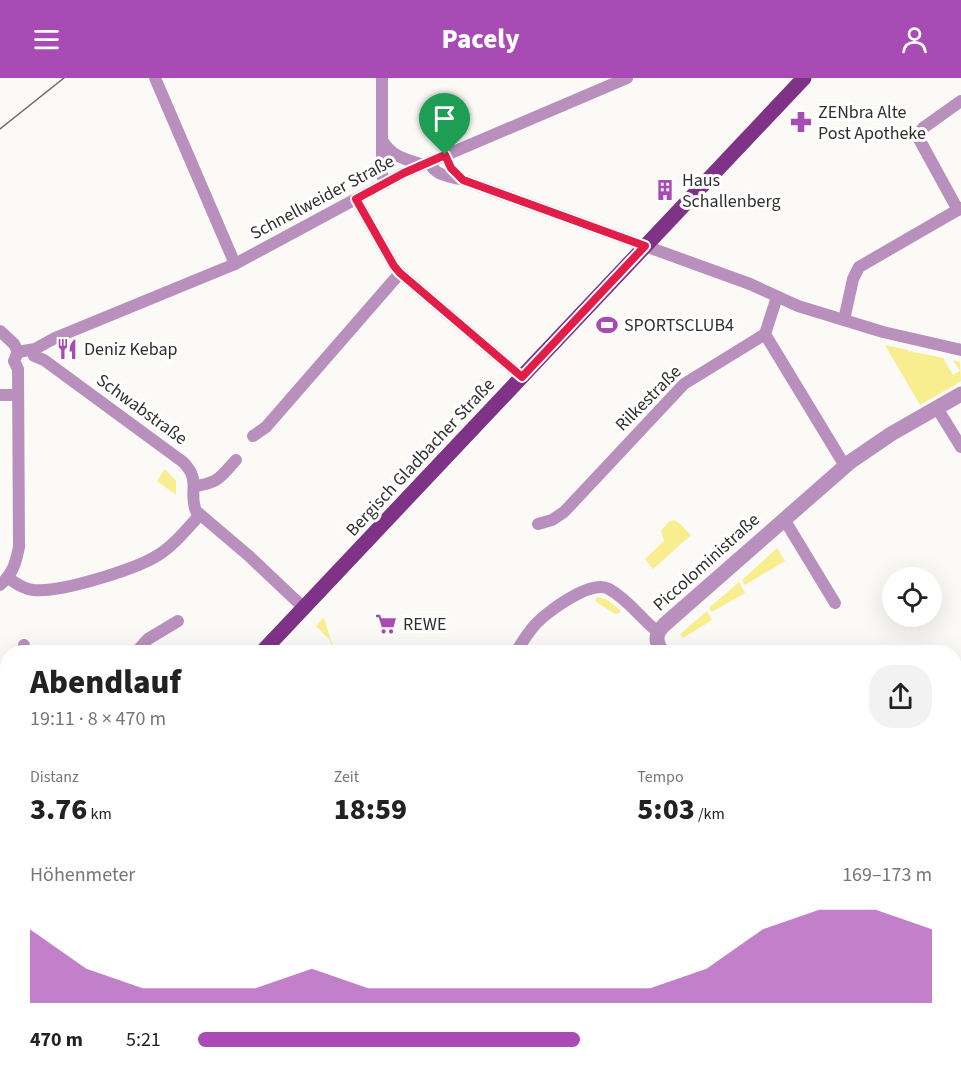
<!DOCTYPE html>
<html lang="de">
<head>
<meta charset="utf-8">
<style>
	:root { --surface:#fff; --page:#f2f2f2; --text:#222; --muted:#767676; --accent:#a94bb4 }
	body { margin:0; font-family:"Source Sans 3",sans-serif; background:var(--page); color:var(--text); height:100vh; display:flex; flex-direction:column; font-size:22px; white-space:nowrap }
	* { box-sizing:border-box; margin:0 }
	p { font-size:20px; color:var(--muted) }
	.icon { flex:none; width:33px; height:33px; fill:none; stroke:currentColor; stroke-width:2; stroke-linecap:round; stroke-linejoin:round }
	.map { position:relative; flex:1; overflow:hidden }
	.side { position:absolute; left:0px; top:567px; width:962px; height:429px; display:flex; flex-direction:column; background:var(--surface); border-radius:24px 24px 0 0; box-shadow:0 6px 24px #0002 }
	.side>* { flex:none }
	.tools { position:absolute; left:882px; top:489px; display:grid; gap:12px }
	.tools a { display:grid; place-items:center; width:60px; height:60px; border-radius:50%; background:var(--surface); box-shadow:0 6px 24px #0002; font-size:30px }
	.pin { position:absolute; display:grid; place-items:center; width:51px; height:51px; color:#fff; margin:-62px -26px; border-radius:50% 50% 50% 0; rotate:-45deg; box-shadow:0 0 6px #0007 }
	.pin .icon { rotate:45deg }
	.round { display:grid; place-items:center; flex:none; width:63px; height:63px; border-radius:24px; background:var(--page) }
	.summary { display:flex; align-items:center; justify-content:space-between; height:102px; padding:0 30px }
	h1 { font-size:33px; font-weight:800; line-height:45px }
	.stats { display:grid; grid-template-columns:repeat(3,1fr); gap:9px; height:102px; padding:6px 30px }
	.stats div { display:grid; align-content:center }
	.stats b { font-size:30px; font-weight:800 }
	.stats small { font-size:16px; font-weight:400 }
	.stats p { font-size:16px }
	.chart { height:168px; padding:12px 30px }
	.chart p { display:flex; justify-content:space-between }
	.chart svg { width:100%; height:108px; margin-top:6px; fill:var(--accent); opacity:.7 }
	ul { padding:0 30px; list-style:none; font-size:20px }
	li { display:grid; grid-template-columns:96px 72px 1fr; align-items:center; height:45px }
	li i { height:15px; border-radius:8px; background:var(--accent) }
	header { display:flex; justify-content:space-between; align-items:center; height:78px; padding:0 30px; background:var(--accent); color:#fff; font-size:27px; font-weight:800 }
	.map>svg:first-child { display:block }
</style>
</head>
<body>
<header><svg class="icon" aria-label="menu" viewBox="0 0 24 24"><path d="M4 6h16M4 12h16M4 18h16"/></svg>Pacely<svg class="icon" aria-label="person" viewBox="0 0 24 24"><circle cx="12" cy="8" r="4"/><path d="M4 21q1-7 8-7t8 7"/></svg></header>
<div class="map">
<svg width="961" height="996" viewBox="0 0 961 996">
	<rect width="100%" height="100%" fill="#fbfaf6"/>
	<g fill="#f8ee90">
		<polygon points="885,267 908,272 909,276 909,273 943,280 953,297 960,293 953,282 960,284 961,303 952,309 951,307 951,309 920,327"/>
		<polygon points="165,391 176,403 176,417 157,403"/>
		<polygon points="674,442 679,445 691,457 653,491 645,481 664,463 661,452 670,443"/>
		<polygon points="777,470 785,483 745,507 742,502"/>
		<polygon points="739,504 745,515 712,534 709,530"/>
		<polygon points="597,519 608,522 620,532 620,535 615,536 595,523"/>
		<polygon points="707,533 712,542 683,560 680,556"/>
		<polygon points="323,540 324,541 335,574 329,561 316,548"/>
		<polygon points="961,692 961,766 958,761 954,762 954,696"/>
		<polygon points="961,891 961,921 954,927 954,893"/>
		<polygon points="961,954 961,996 948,996 943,989 954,988 954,959"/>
		<polygon points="418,989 540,989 534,996 424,996"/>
		<polygon points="898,989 939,989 945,996 904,996"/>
	</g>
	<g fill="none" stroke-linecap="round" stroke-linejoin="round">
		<g stroke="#b990bd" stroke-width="12">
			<polyline points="155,0 235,186"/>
			<polyline points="382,0 382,98 386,105"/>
			<path d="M 382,62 C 392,79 405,81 423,87"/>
			<path d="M 429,84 C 435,98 449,98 463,102 L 750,206 L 798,228 L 883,254 L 961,272"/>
			<polyline points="356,121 394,188 400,195 522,299"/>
			<polyline points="958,132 919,61 919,55 923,50 961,23"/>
			<polyline points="844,242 853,201 859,189 961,130"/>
			<polyline points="0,253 14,266 18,274"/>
			<polyline points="765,256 845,388"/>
			<path d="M 34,278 L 44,282 L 183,384 C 202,403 188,414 196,433 L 249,478 L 304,530"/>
			<polyline points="0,317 18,317"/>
			<polyline points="937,330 961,369"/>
			<polyline points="253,358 266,349 400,195"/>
			<path d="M 195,408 C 219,405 220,399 236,382"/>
			<polyline points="784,441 835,525"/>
			<polyline points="538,446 552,442 564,434 684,306 765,256 777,219"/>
			<path d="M 8,500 C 16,505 23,511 33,512 C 60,515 143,490 164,473 C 178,463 188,449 200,437"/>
			<path d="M 0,507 C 13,496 16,484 19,469 L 18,291 L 14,283 L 18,274 L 35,271 L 55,260 L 235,186 L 404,95 L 627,0"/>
			<polyline points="24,567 25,574"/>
			<polyline points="136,574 148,561 178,543"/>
			<path d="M 516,574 C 521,566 527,556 534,548 C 546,534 591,501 609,511 C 629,522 641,541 658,554"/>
			<polyline points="0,718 8,710"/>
			<polyline points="954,883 961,880"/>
			<polyline points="334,988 341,996"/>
			<polyline points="96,996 103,988"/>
			<polyline points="240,996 246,988"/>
		</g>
		<g stroke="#b990bd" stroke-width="15">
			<path d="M 662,574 C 655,563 655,556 664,547 L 850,384 L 891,356 L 961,316"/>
			<polyline points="837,996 843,988"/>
		</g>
		<g stroke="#7e3387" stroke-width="15">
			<polyline points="262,574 804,0"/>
			<polyline points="0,852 8,844"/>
		</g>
		<polyline stroke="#6c6c6a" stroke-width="1.5" points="0,51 64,0"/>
	</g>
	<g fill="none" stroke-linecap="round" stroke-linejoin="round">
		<defs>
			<polygon id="route" points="445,77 451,90 463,102 645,168 522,299 400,195 394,188 356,121 404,95"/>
		</defs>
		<use href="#route" stroke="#fff" stroke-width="12"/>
		<use href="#route" stroke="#e11d48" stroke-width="8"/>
	</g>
	<defs>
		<symbol id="pharmacy-bare" viewBox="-9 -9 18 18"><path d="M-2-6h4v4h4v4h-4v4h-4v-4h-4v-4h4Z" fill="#a94bb4" stroke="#fff" stroke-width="2.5" paint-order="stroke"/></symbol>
		<symbol id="building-bare" viewBox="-9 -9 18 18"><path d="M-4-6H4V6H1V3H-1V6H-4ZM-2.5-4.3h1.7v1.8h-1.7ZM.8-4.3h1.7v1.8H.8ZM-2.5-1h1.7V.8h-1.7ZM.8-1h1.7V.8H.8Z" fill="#a94bb4" stroke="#fff" stroke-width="2.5" paint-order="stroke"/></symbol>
		<symbol id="stadium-bare" viewBox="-9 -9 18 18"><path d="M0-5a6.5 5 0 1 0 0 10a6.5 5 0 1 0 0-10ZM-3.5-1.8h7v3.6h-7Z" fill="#a94bb4" stroke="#fff" stroke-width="2.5" paint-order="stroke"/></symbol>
		<symbol id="restaurant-bare" viewBox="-9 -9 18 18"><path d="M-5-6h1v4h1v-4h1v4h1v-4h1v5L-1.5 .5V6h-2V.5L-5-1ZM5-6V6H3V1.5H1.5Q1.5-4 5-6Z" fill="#a94bb4" stroke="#fff" stroke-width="2.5" paint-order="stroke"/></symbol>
		<symbol id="supermarket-bare" viewBox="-9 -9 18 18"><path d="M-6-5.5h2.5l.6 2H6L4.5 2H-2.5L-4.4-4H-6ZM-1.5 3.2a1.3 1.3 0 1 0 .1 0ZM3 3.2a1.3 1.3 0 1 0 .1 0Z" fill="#a94bb4" stroke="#fff" stroke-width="2.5" paint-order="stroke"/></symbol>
	</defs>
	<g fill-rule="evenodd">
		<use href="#pharmacy-bare" x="786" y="29" width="30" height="30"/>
		<use href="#building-bare" x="650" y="97" width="30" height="30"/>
		<use href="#stadium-bare" x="592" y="232" width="30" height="30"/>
		<use href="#restaurant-bare" x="52" y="256" width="30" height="30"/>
		<use href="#supermarket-bare" x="371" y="531" width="30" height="30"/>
	</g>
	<g text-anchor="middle" stroke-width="6" stroke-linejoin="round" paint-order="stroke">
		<g font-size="18" fill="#30302f" stroke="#fff" text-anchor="start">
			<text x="818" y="40">ZENbra Alte<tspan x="818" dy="21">Post Apotheke</tspan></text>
			<text x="682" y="108">Haus<tspan x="682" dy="21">Schallenberg</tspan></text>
			<text x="624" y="253">SPORTSCLUB4</text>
			<text x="84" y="277">Deniz Kebap</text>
			<text x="403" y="552">REWE</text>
		</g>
		<g font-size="18" fill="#30302f" stroke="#fff">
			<text transform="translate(322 119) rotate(-28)" y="6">Schnellweider Straße</text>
			<text transform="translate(648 320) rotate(-45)" y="6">Rilkestraße</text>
			<text transform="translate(142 331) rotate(36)" y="6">Schwabstraße</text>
			<text transform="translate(420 379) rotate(-47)" y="6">Bergisch Gladbacher Straße</text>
			<text transform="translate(706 484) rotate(-42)" y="6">Piccoloministraße</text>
		</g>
	</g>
</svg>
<div class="tools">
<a><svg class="icon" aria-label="locate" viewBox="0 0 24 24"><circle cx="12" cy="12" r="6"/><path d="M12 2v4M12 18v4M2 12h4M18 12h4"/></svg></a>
</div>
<div class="pin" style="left:445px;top:77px;background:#1e9e55"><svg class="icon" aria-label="arrive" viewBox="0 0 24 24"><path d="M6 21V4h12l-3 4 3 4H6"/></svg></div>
<section class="side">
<div class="summary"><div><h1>Abendlauf</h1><p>19:11 · 8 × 470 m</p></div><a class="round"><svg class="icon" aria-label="share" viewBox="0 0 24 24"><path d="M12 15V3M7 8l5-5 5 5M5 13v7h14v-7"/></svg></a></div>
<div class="stats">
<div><p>Distanz</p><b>3.76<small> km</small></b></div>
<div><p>Zeit</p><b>18:59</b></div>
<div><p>Tempo</p><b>5:03<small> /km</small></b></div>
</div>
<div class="chart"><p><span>Höhenmeter</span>169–173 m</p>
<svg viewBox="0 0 160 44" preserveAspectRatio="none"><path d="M0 44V14L10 30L20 38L30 38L40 38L50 30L60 38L70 38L80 38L90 38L100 38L110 38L120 30L130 14L140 6L150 6L160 14V44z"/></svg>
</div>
<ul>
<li><b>470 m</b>5:21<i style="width:52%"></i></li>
</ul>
</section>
</div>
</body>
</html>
